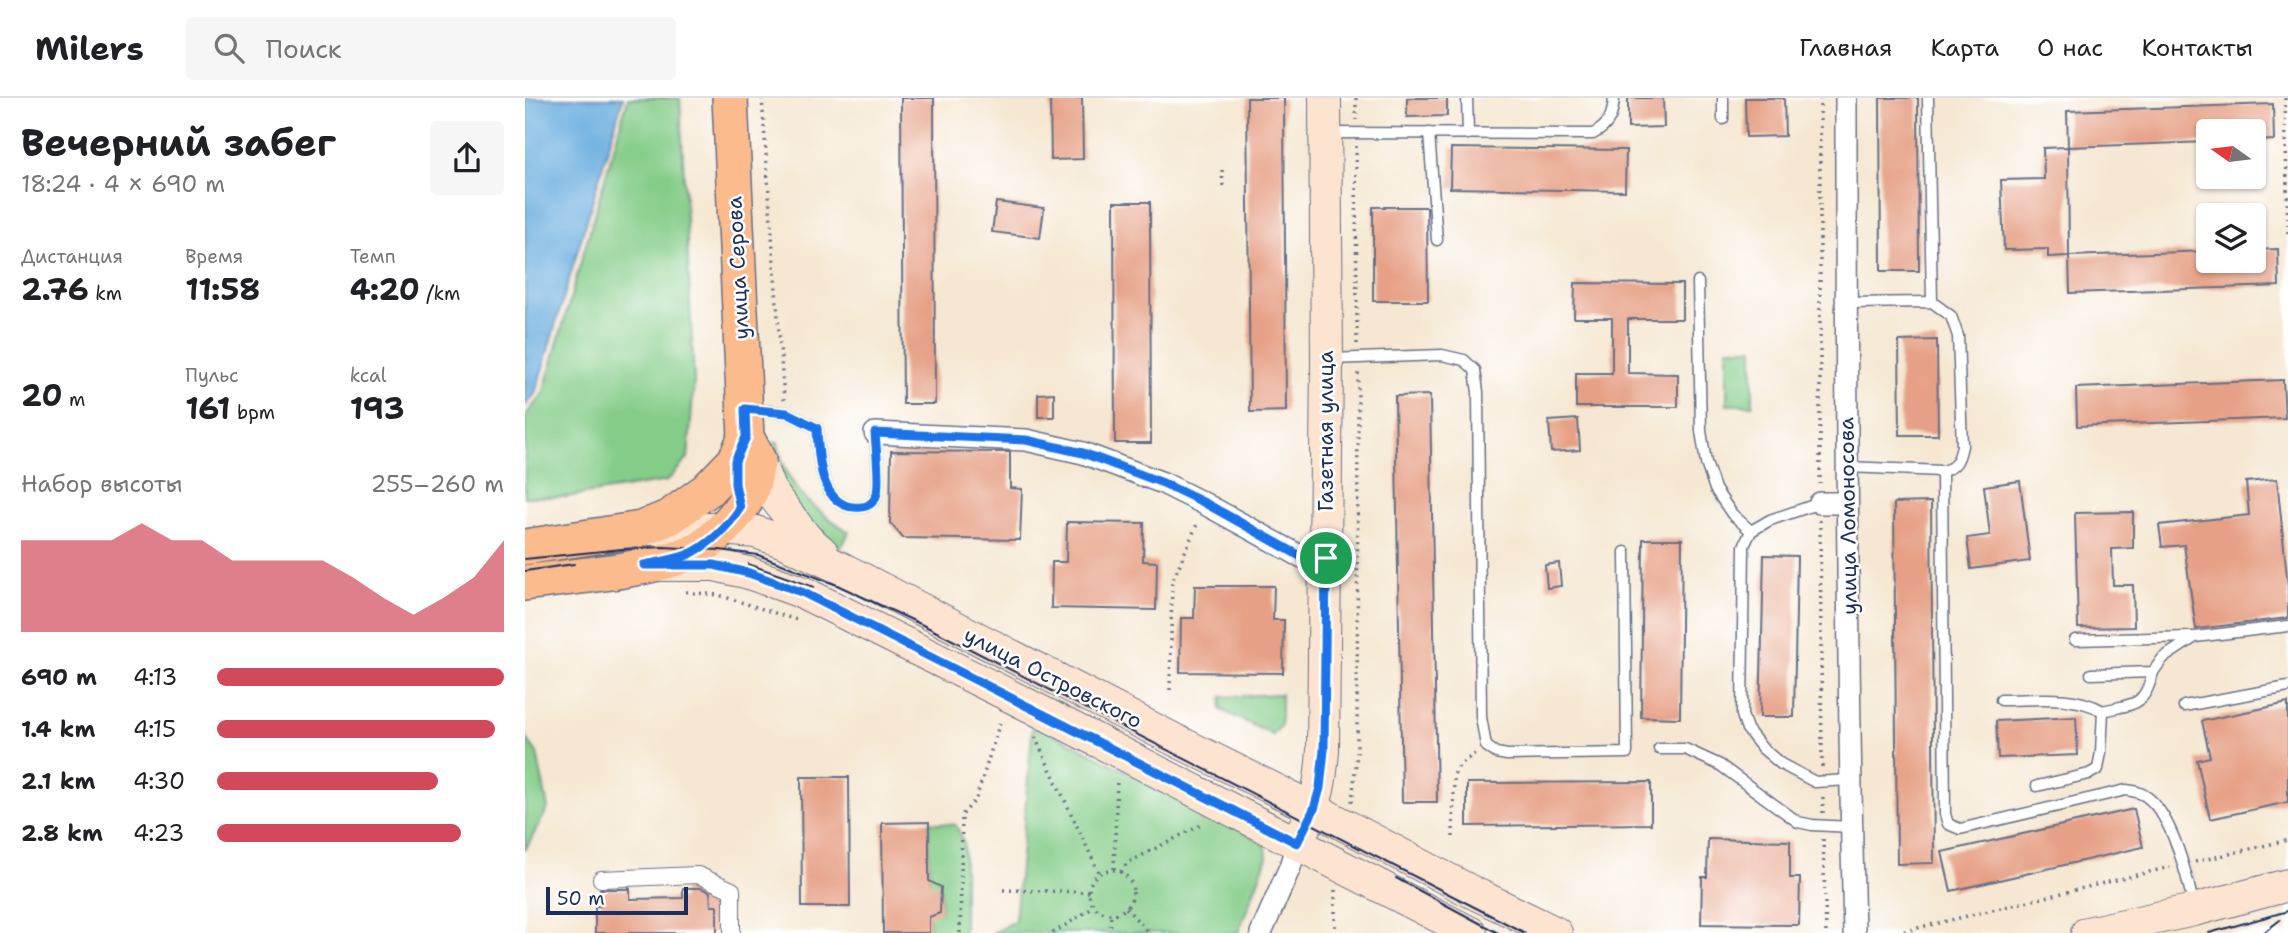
<!DOCTYPE html>
<html lang="ru">
<head>
<meta charset="utf-8">
<style>
	:root { --surface:#fff; --page:#f6f6f6; --text:#202124; --muted:#757577; --line:#e0e0e0; --accent:#d1495b }
	body { margin:0; font-family:"Shantell Sans",sans-serif; background:var(--page); color:var(--text); height:100vh; display:flex; flex-direction:column; font-size:26px; white-space:nowrap }
	* { box-sizing:border-box; margin:0 }
	p { font-size:23px; color:var(--muted) }
	.icon { flex:none; width:38px; height:38px; fill:none; stroke:currentColor; stroke-width:2; stroke-linecap:round; stroke-linejoin:round }
	.map { position:relative; flex:1; overflow:hidden }
	.details { display:flex; flex-direction:column; background:var(--surface); width:525px }
	.details>* { flex:none }
	.needle { width:46px; rotate:284deg }
	.tools { position:absolute; left:1671px; top:21px; display:grid; gap:14px }
	.tools a { display:grid; place-items:center; width:70px; height:70px; border-radius:7px; background:var(--surface); box-shadow:0 2px 5px #0004; font-size:35px }
	.scale { position:absolute; left:21px; bottom:18px; width:142px; box-sizing:border-box; padding-left:7px; border:4px solid #1b2f5e; border-top:0; font-size:19px; line-height:24px; white-space:nowrap; color:#1b2f5e; -webkit-text-stroke:5px #fff; paint-order:stroke }
	.pin { position:absolute; display:grid; place-items:center; width:60px; height:60px; color:#fff; margin:-30px; border:4px solid #fff; border-radius:50%; box-shadow:0 2px 7px #0007 }
	.round { display:grid; place-items:center; flex:none; width:74px; height:74px; border-radius:7px; background:var(--page) }
	.summary { display:flex; align-items:center; justify-content:space-between; height:119px; padding:0 21px }
	h1 { font-size:38px; font-weight:700; line-height:52px }
	.stats { display:grid; grid-template-columns:repeat(3,1fr); gap:10px; height:119px; padding:7px 21px }
	.stats div { display:grid; align-content:center }
	.stats b { font-size:30px; font-weight:700 }
	.stats small { font-size:19px; font-weight:400 }
	.stats p { font-size:19px }
	.chart { height:196px; padding:14px 21px }
	.chart p { display:flex; justify-content:space-between }
	.chart svg { width:100%; height:126px; margin-top:7px; fill:var(--accent); opacity:.7 }
	ul { padding:0 21px; list-style:none; font-size:23px }
	li { display:grid; grid-template-columns:112px 84px 1fr; align-items:center; height:52px }
	li i { height:18px; border-radius:9px; background:var(--accent) }
	header { display:flex; align-items:center; gap:42px; box-sizing:border-box; height:98px; padding:0 35px; background:var(--surface); border-bottom:2px solid var(--line) }
	header strong { font-size:33px }
	nav { display:flex; gap:38px; margin-inline-start:auto; font-size:24px }
	.search { width:490px; height:63px; background:var(--page); display:flex; align-items:center; gap:18px; box-sizing:border-box; padding:0 24px; border-radius:7px; color:var(--muted); font-size:26px }
	main { display:flex; flex:1; min-height:0 }
	.map>svg:first-child { display:block }
</style>
</head>
<body>
<header>
<strong>Milers</strong>
<div class="search"><svg class="icon" aria-label="search" viewBox="0 0 24 24"><circle cx="10" cy="10" r="6"/><path d="M15 15l6 6"/></svg>Поиск</div>
<nav><a>Главная</a><a>Карта</a><a>О нас</a><a>Контакты</a></nav>
</header>
<main>
<section class="details">
<div class="summary"><div><h1>Вечерний забег</h1><p>18:24 · 4 × 690 m</p></div><a class="round"><svg class="icon" aria-label="share" viewBox="0 0 24 24"><path d="M12 15V3M7 8l5-5 5 5M5 13v7h14v-7"/></svg></a></div>
<div class="stats">
<div><p>Дистанция</p><b>2.76<small> km</small></b></div>
<div><p>Время</p><b>11:58</b></div>
<div><p>Темп</p><b>4:20<small> /km</small></b></div>
</div>
<div class="stats">
<div><b>20<small> m</small></b></div>
<div><p>Пульс</p><b>161<small> bpm</small></b></div>
<div><p>kcal</p><b>193</b></div>
</div>
<div class="chart"><p><span>Набор высоты</span>255–260 m</p>
<svg viewBox="0 0 160 44" preserveAspectRatio="none"><path d="M0 44V12L10 12L20 12L30 12L40 6L50 12L60 12L70 19L80 19L90 19L100 19L110 25L120 32L130 38L140 32L150 25L160 12V44z"/></svg>
</div>
<ul>
<li><b>690 m</b>4:13<i style="width:100%"></i></li>
<li><b>1.4 km</b>4:15<i style="width:97%"></i></li>
<li><b>2.1 km</b>4:30<i style="width:77%"></i></li>
<li><b>2.8 km</b>4:23<i style="width:85%"></i></li>
</ul>
</section>
<div class="map">
<svg width="1763" height="835" viewBox="0 0 1763 835">
	<rect width="100%" height="100%" fill="#fff"/>
	<filter id="ink" filterUnits="userSpaceOnUse"><feTurbulence type="fractalNoise" baseFrequency=".0143" numOctaves="2"/><feDisplacementMap in="SourceGraphic" scale="14" xChannelSelector="R" yChannelSelector="G"/><feConvolveMatrix kernelMatrix="1 2 1 2 8 2 1 2 1" color-interpolation-filters="sRGB"/></filter>
	<filter id="wash" filterUnits="userSpaceOnUse"><feTurbulence type="fractalNoise" baseFrequency=".00686" numOctaves="4" result="noise"/><feDisplacementMap in="SourceGraphic" scale="28" xChannelSelector="R" yChannelSelector="G"/><feGaussianBlur stdDeviation="1.57" result="paint"/><feColorMatrix in="noise" values="0 0 0 0 0 0 0 0 0 0 0 0 0 0 0 0 0 1.4 0 .05"/><feComposite in="paint" operator="in"/></filter>
	<g filter="url(#wash)">
		<rect width="100%" height="100%" fill="#f5e7d1"/>
		<g fill="#84cc88" stroke="#507e73" stroke-width="2">
			<polygon points="103,0 155,0 169,283 163,360 142,383 41,399 0,399 0,318 18,296"/>
			<rect x="1202" y="250" width="26" height="57"/>
			<path d="M 253,344 C 260,390 287,410 324,434 L 316,450 C 277,428 255,388 246,346 Z"/>
			<polygon points="756,596 756,627 748,637 696,612 697,599"/>
			<polygon points="508,625 736,743 741,750 742,759 713,835 468,835 490,823"/>
			<polygon points="0,638 12,655 23,710 0,752"/>
			<polygon points="404,724 431,727 439,745 439,835 404,835 404,812 409,816 415,814 416,791 404,792"/>
		</g>
		<polygon fill="#6aaedf" stroke="#426e9e" stroke-width="2" points="0,0 98,0 10,296 0,308"/>
		<g id="blocks">
			<g fill="#e6a085">
				<polygon points="376,0 409,0 410,306 378,306"/>
				<polygon points="525,0 557,0 558,61 526,62"/>
				<polygon points="722,0 759,0 761,313 725,314"/>
				<polygon points="882,0 922,0 922,18 882,19"/>
				<polygon points="1103,0 1138,0 1139,29 1103,30"/>
				<polygon points="1220,0 1259,0 1260,38 1221,39"/>
				<polygon points="1355,0 1393,0 1394,173 1356,173"/>
				<polygon points="1748,6 1749,42 1729,43 1729,33 1684,33 1684,44 1543,49 1542,13"/>
				<polygon points="1543,49 1544,158 1523,159 1523,151 1479,152 1476,82 1519,81 1518,50"/>
				<polygon points="926,50 1101,52 1100,93 925,90"/>
				<polygon points="471,104 519,110 515,140 467,134"/>
				<polygon points="589,104 625,104 626,345 590,345"/>
				<polygon points="848,109 902,109 903,203 848,203"/>
				<polygon points="1753,151 1754,188 1545,195 1544,158 1684,153 1684,163 1729,163 1729,152"/>
				<polygon points="1050,185 1157,186 1157,221 1103,221 1103,275 1153,276 1153,309 1051,309 1051,275 1087,275 1087,220 1049,220"/>
				<polygon points="1412,242 1413,337 1375,337 1374,243"/>
				<polygon points="1758,282 1760,320 1552,328 1551,290"/>
				<polygon points="529,295 529,319 513,319 513,296"/>
				<polygon points="905,297 912,704 877,704 870,298"/>
				<polygon points="1053,321 1055,352 1026,354 1024,323"/>
				<polygon points="366,353 485,354 485,390 497,391 495,442 378,440 365,425"/>
				<polygon points="1752,381 1763,488 1763,520 1671,531 1659,447 1637,449 1634,427 1724,417 1721,384"/>
				<polygon points="1495,383 1505,463 1446,471 1442,440 1465,437 1459,388"/>
				<polygon points="1406,404 1409,765 1372,766 1369,405"/>
				<polygon points="1608,414 1608,450 1587,451 1588,487 1608,487 1609,529 1553,530 1550,415"/>
				<polygon points="542,424 619,425 618,463 632,464 631,512 526,510 527,464 541,464"/>
				<polygon points="1118,441 1157,441 1155,620 1116,619"/>
				<polygon points="1239,457 1272,458 1269,619 1235,619"/>
				<polygon points="1034,465 1036,488 1022,490 1020,467"/>
				<polygon points="670,488 749,488 748,522 759,522 758,575 655,574 656,520 669,520"/>
				<polygon points="1763,605 1763,704 1685,721 1672,662 1685,659 1677,623"/>
				<polygon points="1551,619 1553,657 1473,660 1471,623"/>
				<polygon points="276,679 324,679 325,809 277,809"/>
				<polygon points="1126,684 1126,726 942,728 942,685"/>
				<polygon points="1609,711 1618,749 1426,793 1417,754"/>
				<polygon points="404,724 404,783 416,789 415,815 404,819 404,835 358,835 357,725"/>
				<polygon points="1183,741 1265,743 1265,780 1275,780 1274,827 1176,826 1177,779 1182,779"/>
				<polygon points="158,790 176,790 185,794 186,808 192,808 192,835 70,835 70,808 76,808 75,791 105,791 105,801 158,800"/>
			</g>
		</g>
	</g>
	<g filter="url(#ink)">
		<use href="#blocks" fill-opacity="0" stroke="#676f86" stroke-width="2"/>
		<g fill="none" stroke-linecap="round" stroke-linejoin="round">
			<defs>
				<g id="service">
					<polyline points="942,0 943,36"/>
					<polyline points="1198,0 1198,21"/>
					<polyline points="1403,0 1407,204"/>
					<path d="M 803,35 L 1068,36 C 1084,28 1088,17 1089,0"/>
					<polyline points="904,35 912,142"/>
					<polyline points="1173,184 1176,333 1181,365 1190,391 1207,416 1226,433 1245,422 1295,405"/>
					<path d="M 1321,205 L 1407,204 L 1426,218 L 1433,238 L 1437,348 C 1434,362 1431,370 1417,373 L 1322,369"/>
					<polyline points="805,261 917,257 939,262 950,272 953,294 956,619 961,648 971,655 982,657 1102,655 1100,454"/>
					<path d="M 226,311 L 262,315 L 292,330 C 293,358 295,414 337,409 C 345,408 350,403 352,395 C 355,380 351,351 350,335"/>
					<path d="M 1417,373 L 1420,716 L 1423,726 L 1435,731 L 1601,692 C 1609,693 1616,694 1622,699 C 1648,719 1662,778 1669,809"/>
					<polyline points="1226,433 1219,448 1217,617 1222,631 1237,650 1256,666 1290,684 1324,682"/>
					<polyline points="1550,542 1667,539"/>
					<polyline points="1566,576 1628,574 1638,560 1670,539 1763,528"/>
					<path d="M 1476,602 C 1510,602 1548,596 1578,613 C 1609,605 1619,610 1628,574"/>
					<polyline points="1659,608 1763,589"/>
					<polyline points="1134,651 1160,651 1195,667 1273,724 1287,727 1326,729"/>
					<polyline points="1512,688 1564,676 1573,671 1576,654 1578,613"/>
				</g>
				<polyline id="pedestrian" points="76,781 173,777 207,792 207,835"/>
				<g id="minor">
					<path d="M 1321,0 C 1321,278 1322,557 1329,835"/>
					<polyline points="350,335 501,342 558,355 638,385 680,406 777,459 801,460"/>
					<polyline points="1295,405 1321,405"/>
					<polyline points="736,835 765,769 772,745"/>
				</g>
				<g id="secondary">
					<polyline points="233,362 245,393 281,440 297,454"/>
					<polyline points="117,431 196,431 231,434 259,444 318,471 650,642 789,711 945,793 1031,835"/>
					<polyline points="138,467 189,467 224,475 279,495 501,606 946,835"/>
					<path d="M 779,730 C 793,702 796,682 798,652 L 802,261 L 800,0"/>
					<polyline points="1562,835 1669,812 1763,787"/>
				</g>
				<g id="primary">
					<polyline points="0,449 116,431 145,419 182,392 210,363 221,339"/>
					<path d="M 0,485 C 49,478 114,474 160,457 C 185,449 214,417 225,394 C 229,384 230,372 233,362 L 221,339 L 205,0"/>
				</g>
			</defs>
			<use href="#service" stroke="#676f86" stroke-width="13"/>
			<use href="#pedestrian" stroke="#676f86" stroke-width="18"/>
			<use href="#minor" stroke="#676f86" stroke-width="24"/>
			<use href="#secondary" stroke="#676f86" stroke-width="34"/>
			<use href="#primary" stroke="#676f86" stroke-width="38"/>
			<g stroke="#676f86" stroke-width="3.5" stroke-dasharray="2 5" stroke-linecap="butt">
				<polyline points="237,0 259,302"/>
				<polyline points="831,0 831,22"/>
				<polyline points="1295,0 1295,386"/>
				<polyline points="1760,0 1763,136"/>
				<polyline points="831,48 832,246"/>
				<polyline points="697,72 698,89"/>
				<polyline points="1295,422 1297,670"/>
				<polyline points="161,494 194,497 275,523"/>
				<polyline points="645,592 647,484 673,424"/>
				<polyline points="510,639 574,775"/>
				<polyline points="1298,699 1298,715"/>
				<polyline points="827,704 832,655 833,275"/>
				<polyline points="928,739 929,677 935,666 950,656"/>
				<polyline points="1298,741 1301,835"/>
				<polyline points="1670,764 1763,742"/>
				<polyline points="589,771 592,680"/>
				<circle cx="586" cy="794" r="22"/>
				<polyline points="596,774 602,765 678,726"/>
				<polyline points="478,792 564,794"/>
				<polyline points="810,792 810,835"/>
				<polyline points="601,810 624,835"/>
				<polyline points="435,835 437,717 451,701 476,621"/>
				<polyline points="528,835 569,809"/>
				<polyline points="585,835 586,816"/>
				<polyline points="1372,835 1645,769"/>
			</g>
			<use href="#service" stroke="#fff" stroke-width="10"/>
			<use href="#pedestrian" stroke="#fff" stroke-width="16"/>
			<use href="#minor" stroke="#fff" stroke-width="21"/>
			<use href="#secondary" stroke="#fde4d1" stroke-width="32"/>
			<use href="#primary" stroke="#fbbb8c" stroke-width="35"/>
			<g stroke="#1b2f5e" stroke-width="2">
				<polyline points="0,461 97,451 138,449 195,452 233,457 312,487 404,530 1000,835"/>
				<polyline points="223,466 289,489"/>
				<polyline points="0,473 49,466"/>
				<polyline points="871,780 973,835"/>
				<polyline points="1684,835 1763,813"/>
				<polyline points="1738,835 1755,822"/>
			</g>
		</g>
	</g>
	<g fill="none" stroke-linecap="round" stroke-linejoin="round" filter="url(#ink)">
		<defs>
			<path id="route" d="M 220,311 L 262,315 L 292,330 C 293,358 295,414 337,409 C 345,408 350,403 352,395 C 355,380 351,351 350,335 L 501,342 L 558,355 L 638,385 L 680,405 L 777,459 L 801,460 L 799,652 L 795,690 L 789,711 L 772,745 L 279,495 L 224,475 L 189,467 L 119,467 C 133,464 149,462 162,457 C 182,449 204,428 215,410 L 210,386 L 210,363 L 221,339 Z"/>
		</defs>
		<use href="#route" stroke="#fff" stroke-width="14"/>
		<use href="#route" stroke="#1a73e8" stroke-width="9"/>
	</g>
	<g text-anchor="middle" stroke-width="5" stroke-linejoin="round" paint-order="stroke">
		<g font-size="21" fill="#1b2f5e" stroke="#fff">
			<text transform="translate(213 170) rotate(-93)" y="7">улица Серова</text>
			<text transform="translate(801 333) rotate(-90)" y="7">Газетная улица</text>
			<text transform="translate(1323 418) rotate(-91)" y="7">улица Ломоносова</text>
			<text transform="translate(528 580) rotate(27)" y="7">улица Островского</text>
		</g>
	</g>
</svg>
<div class="tools">
<a><svg class="needle" viewBox="-14 -14 28 28"><path d="M0-13l5 13h-10z" fill="#e53935"/><path d="M0 13l5-13h-10z" fill="#757577"/></svg></a>
<a><svg class="icon" aria-label="layers" viewBox="0 0 24 24"><path d="M12 4l9 5-9 5-9-5zM3 14l9 5 9-5"/></svg></a>
</div>
<div class="scale">50 m</div>
<div class="pin" style="left:801px;top:460px;background:#1e9e55"><svg class="icon" aria-label="arrive" viewBox="0 0 24 24"><path d="M6 21V4h12l-3 4 3 4H6"/></svg></div>
</div>
</main>
</body>
</html>
